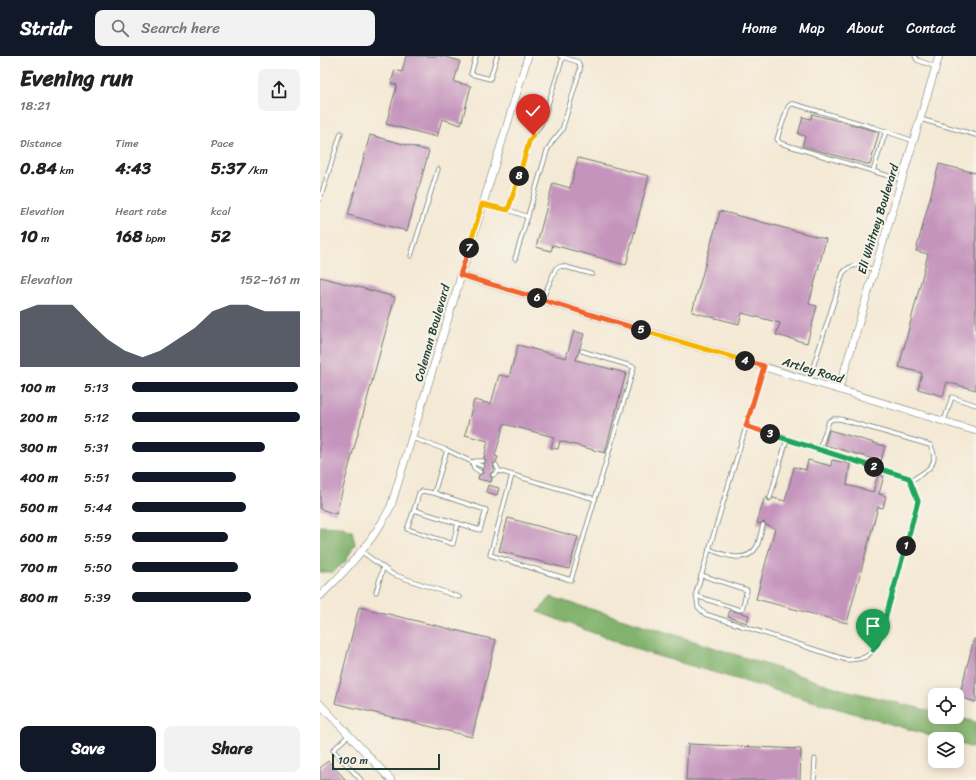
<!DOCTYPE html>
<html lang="en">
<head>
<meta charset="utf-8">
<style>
	:root { --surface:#fff; --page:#f2f2f2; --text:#222; --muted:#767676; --accent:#111827 }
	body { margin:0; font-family:Sriracha,sans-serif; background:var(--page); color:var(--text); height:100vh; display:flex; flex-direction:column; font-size:15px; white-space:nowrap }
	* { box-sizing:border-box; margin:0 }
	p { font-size:13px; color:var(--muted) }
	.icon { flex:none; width:22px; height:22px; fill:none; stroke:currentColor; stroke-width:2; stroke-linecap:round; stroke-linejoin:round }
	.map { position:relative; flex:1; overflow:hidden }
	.details { display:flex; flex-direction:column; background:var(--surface); width:320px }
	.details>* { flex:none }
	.controls { position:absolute; left:608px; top:632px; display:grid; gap:8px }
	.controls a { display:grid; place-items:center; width:36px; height:36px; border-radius:8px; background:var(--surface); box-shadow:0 2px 10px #0003; font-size:20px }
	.scale { position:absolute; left:12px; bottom:10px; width:108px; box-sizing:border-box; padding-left:4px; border:2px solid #1f3d34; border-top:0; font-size:11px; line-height:14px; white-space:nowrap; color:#1f3d34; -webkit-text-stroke:3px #f7f3e8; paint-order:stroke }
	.pin { position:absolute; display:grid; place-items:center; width:34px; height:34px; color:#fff; margin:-41px -17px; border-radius:50% 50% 50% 0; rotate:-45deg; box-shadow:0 0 4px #0007 }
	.pin .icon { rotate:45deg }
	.km { position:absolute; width:20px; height:20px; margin:-10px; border-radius:50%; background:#222; color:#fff; font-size:11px; line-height:20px; text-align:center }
	.round { display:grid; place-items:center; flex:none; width:42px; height:42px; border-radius:8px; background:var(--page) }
	.overview { display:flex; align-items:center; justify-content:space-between; height:68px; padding:0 20px }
	h1 { font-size:22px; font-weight:800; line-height:30px }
	.figures { display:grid; grid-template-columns:repeat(3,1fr); gap:6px; height:68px; padding:4px 20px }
	.figures div { display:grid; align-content:center }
	.figures b { font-size:17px; font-weight:800 }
	.figures small { font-size:11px; font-weight:400 }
	.figures p { font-size:11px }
	.chart { height:112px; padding:8px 20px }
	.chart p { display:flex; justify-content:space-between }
	.chart svg { width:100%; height:72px; margin-top:4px; fill:var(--accent); opacity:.7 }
	.button { display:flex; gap:8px; margin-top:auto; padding:8px 20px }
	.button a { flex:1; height:46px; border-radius:8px; background:var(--accent); color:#fff; font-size:16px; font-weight:800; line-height:46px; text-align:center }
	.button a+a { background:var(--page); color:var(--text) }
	ul { padding:0 20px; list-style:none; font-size:13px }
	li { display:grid; grid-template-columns:64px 48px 1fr; align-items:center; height:30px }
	li i { height:10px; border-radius:5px; background:var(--accent) }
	header { display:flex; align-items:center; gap:24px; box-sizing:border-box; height:56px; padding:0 20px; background:var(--accent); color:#fff }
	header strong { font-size:19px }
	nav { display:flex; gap:22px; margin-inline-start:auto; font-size:14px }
	.search { width:280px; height:36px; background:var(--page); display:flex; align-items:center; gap:10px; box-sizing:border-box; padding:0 14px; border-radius:8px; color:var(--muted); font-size:15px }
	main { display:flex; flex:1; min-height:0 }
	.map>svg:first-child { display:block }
</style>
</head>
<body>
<header>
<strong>Stridr</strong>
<div class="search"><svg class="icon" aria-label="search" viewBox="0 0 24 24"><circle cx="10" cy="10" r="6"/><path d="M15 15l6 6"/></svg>Search here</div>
<nav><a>Home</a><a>Map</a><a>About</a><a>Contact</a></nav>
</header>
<main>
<section class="details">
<div class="overview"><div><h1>Evening run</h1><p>18:21</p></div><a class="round"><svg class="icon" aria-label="share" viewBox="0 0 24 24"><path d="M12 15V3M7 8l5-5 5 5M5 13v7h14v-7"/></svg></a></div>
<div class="figures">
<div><p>Distance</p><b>0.84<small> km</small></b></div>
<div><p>Time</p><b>4:43</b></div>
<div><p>Pace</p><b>5:37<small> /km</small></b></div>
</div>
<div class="figures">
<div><p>Elevation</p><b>10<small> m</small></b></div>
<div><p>Heart rate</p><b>168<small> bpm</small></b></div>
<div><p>kcal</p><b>52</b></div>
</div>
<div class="chart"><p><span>Elevation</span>152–161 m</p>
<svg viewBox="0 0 160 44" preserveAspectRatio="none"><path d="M0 44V10L10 6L20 6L30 6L40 17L50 27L60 34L70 38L80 34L90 27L100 20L110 10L120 6L130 6L140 10L150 10L160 10V44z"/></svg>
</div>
<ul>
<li><b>100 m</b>5:13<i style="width:99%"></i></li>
<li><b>200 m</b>5:12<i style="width:100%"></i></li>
<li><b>300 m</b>5:31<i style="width:79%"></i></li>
<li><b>400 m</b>5:51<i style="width:62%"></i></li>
<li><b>500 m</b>5:44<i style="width:68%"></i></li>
<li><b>600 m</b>5:59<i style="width:57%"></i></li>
<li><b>700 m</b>5:50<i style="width:63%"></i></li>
<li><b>800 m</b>5:39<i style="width:71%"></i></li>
</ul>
<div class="button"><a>Save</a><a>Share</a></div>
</section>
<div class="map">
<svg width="656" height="724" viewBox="0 0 656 724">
	<rect width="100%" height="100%" fill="#f7f3e8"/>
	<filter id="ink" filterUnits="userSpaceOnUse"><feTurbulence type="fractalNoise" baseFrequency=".025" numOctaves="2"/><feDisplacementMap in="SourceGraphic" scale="8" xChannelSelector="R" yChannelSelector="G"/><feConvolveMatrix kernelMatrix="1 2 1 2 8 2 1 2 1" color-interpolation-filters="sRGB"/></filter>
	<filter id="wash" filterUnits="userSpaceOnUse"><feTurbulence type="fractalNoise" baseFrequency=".012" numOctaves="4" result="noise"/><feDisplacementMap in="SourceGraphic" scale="16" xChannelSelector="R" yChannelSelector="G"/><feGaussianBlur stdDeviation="0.9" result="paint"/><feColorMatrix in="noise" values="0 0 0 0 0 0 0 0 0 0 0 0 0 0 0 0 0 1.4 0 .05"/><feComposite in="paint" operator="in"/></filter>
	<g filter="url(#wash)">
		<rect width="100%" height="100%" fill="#f4e9d5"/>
		<g fill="#82b26d" stroke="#507850">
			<polygon points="0,470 22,471 32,475 35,488 25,506 13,516 0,516"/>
			<polygon points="231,541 340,574 521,633 615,656 615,661 636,661 656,666 656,693 637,687 637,683 622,683 324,596 218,556"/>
		</g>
		<g id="blocks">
			<g fill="#c594bd">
				<polygon points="86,0 121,0 140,5 134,26 151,30 141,69 122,63 117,81 66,68 77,29 71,27 75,14 82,16"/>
				<polygon points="492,58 559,76 550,109 482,90 485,80 478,78 483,61 491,63"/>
				<polygon points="50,79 109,95 87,175 28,159"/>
				<polygon points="258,102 329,120 306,209 233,189 231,195 216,191 233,127 250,132"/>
				<polygon points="619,108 656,117 656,334 627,326 623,340 598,333 602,317 579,311 608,198 596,195"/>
				<polygon points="400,155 506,183 489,248 497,250 487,287 456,279 460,267 422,257 419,268 372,256"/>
				<polygon points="0,221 75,241 16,458 0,453"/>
				<polygon points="254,275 264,278 256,304 306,317 285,397 240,385 238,393 231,392 234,381 184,368 175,400 178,401 176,406 173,408 174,414 170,418 170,420 172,422 171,426 158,423 159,419 163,417 162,413 165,411 164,408 166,405 164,402 168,385 145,379 154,344 171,348 179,319 189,321 198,289 246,302"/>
				<polygon points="509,374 565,390 561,405 505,389"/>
				<polygon points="488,404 511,410 512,404 530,407 527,429 553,436 558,419 564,420 559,438 566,440 563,452 558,451 527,567 436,543 455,472 446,469 444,466 440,468 437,467 445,440 447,441 447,443 449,445 453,442 465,445 474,411 486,414"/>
				<polygon points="168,429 179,432 177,439 166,436"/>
				<polygon points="188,462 258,481 249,513 179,495"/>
				<polygon points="39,551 176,584 152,681 15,647"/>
				<polygon points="410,554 429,559 427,567 408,561"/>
				<polygon points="654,583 656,583 656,646 639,641"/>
				<polygon points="368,688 481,693 480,724 366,724"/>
				<polygon points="8,705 26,724 0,724 0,712"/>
			</g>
		</g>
	</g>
	<g filter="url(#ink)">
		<use href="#blocks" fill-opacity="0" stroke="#6a796c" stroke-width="1"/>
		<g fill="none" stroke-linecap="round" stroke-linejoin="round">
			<defs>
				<g id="lane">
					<polyline points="156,0 151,18 170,23 177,0"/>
					<polyline points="595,0 597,4 616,11"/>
					<polyline points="600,63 656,79"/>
					<polyline points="553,115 566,75"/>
					<polyline points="582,124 460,87 457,83 468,51 471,48 474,48 556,72 594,85"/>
					<polyline points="0,143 21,77"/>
					<polyline points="163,148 186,153 208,161"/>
					<polyline points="188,154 209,86 221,68 224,61 243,1"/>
					<polyline points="91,200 118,113"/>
					<polyline points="195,203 227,95 232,86 242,74 260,14 260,10 258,6 240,0"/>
					<polyline points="222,244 236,212 242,210 272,218"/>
					<path d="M 489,324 L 523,217 C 533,205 542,210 555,214"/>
					<polyline points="624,365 632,341 656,349"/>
					<path d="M 426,370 L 589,422 L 598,445 L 558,587 C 548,602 545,603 527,604 L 385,558 L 378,551 L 376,537 L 444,311"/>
					<polyline points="92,382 127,394 114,437 166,454 160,474 94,454 99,437 102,435 114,437"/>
					<polyline points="127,394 152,406 156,405 163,405"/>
					<path d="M 499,394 L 509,365 L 513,363 L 520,363 L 610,389 C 622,409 605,416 590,425"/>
					<polyline points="152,406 154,412 160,416"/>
					<polyline points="152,406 162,410"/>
					<polyline points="176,409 179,415 275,443 314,311 262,295"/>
					<polyline points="173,419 179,415"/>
					<polyline points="192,419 170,499 251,524 275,443"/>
					<polyline points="450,442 467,383"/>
					<polyline points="94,454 87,473 133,488 138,467"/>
					<path d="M 389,493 C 404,499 427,509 437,490 C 440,483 441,475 443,469"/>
					<polyline points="41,495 72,518 139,541"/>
					<polyline points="56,536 63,512"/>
					<polyline points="376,540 420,554 422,553 427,534 381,519"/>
					<polyline points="29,679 13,694 41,724"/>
					<polyline points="494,724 495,703"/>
				</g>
				<g id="street">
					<polyline points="140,219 656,375"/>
					<polyline points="519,333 619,0"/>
					<path d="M 0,540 C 27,514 54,484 71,450 L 208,0"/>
					<polyline points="0,648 71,724"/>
				</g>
			</defs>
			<use href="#lane" stroke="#6a796c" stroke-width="5"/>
			<use href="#street" stroke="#6a796c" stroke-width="8"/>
			<use href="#lane" stroke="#fff" stroke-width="3.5"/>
			<use href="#street" stroke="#fff" stroke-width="7"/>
		</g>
	</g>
	<g fill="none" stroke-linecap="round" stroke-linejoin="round" filter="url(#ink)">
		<defs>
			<polyline id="split-1" points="553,594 558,587 586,490"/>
			<polyline id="split-2" points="554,411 589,422 598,445 586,490"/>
			<polyline id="split-3" points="450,378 554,411"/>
			<polyline id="split-4" points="425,305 444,310 426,370 450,378"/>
			<polyline id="split-5" points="321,274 425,305"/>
			<polyline id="split-6" points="217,242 321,274"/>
			<polyline id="split-7" points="149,192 140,219 217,242"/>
			<polyline id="split-8" points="149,192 162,148 188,154 199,120"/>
			<polyline id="split-9" points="199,120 209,86 213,79"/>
		</defs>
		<use href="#split-1" stroke="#fff" stroke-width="8"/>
		<use href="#split-2" stroke="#fff" stroke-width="8"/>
		<use href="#split-3" stroke="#fff" stroke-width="8"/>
		<use href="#split-4" stroke="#fff" stroke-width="8"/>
		<use href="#split-5" stroke="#fff" stroke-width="8"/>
		<use href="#split-6" stroke="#fff" stroke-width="8"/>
		<use href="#split-7" stroke="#fff" stroke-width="8"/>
		<use href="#split-8" stroke="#fff" stroke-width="8"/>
		<use href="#split-9" stroke="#fff" stroke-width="8"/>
		<use href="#split-1" stroke="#22a559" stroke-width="5"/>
		<use href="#split-2" stroke="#22a559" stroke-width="5"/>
		<use href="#split-3" stroke="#22a559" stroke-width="5"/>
		<use href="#split-4" stroke="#f0652b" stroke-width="5"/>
		<use href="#split-5" stroke="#f5b400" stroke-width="5"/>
		<use href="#split-6" stroke="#f0652b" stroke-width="5"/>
		<use href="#split-7" stroke="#f0652b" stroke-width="5"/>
		<use href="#split-8" stroke="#f5b400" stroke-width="5"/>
		<use href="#split-9" stroke="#f5b400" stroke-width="5"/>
	</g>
	<g text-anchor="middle" stroke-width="4" stroke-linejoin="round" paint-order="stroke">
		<g font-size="12" fill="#1f3d34" stroke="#f7f3e8">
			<text transform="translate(558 163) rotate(-73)" y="4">Eli Whitney Boulevard</text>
			<text transform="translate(112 277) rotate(-74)" y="4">Coleman Boulevard</text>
			<text transform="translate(493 314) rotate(17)" y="4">Artley Road</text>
		</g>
	</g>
</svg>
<div class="controls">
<a><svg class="icon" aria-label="locate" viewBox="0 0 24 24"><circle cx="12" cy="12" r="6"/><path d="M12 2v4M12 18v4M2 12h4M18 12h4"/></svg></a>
<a><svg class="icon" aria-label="layers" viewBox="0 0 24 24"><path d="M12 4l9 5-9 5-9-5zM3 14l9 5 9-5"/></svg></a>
</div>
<div class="scale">100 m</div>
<div class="pin" style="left:553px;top:594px;background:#1e9e55"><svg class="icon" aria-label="arrive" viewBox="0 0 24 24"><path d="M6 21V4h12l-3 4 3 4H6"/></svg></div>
<div class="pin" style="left:213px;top:79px;background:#d93025"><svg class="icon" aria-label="check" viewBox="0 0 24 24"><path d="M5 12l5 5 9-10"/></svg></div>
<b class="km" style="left:586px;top:490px">1</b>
<b class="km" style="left:554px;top:411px">2</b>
<b class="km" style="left:450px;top:378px">3</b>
<b class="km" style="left:425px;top:305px">4</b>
<b class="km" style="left:321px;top:274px">5</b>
<b class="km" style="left:217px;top:242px">6</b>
<b class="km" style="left:149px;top:192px">7</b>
<b class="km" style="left:199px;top:120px">8</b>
</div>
</main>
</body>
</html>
